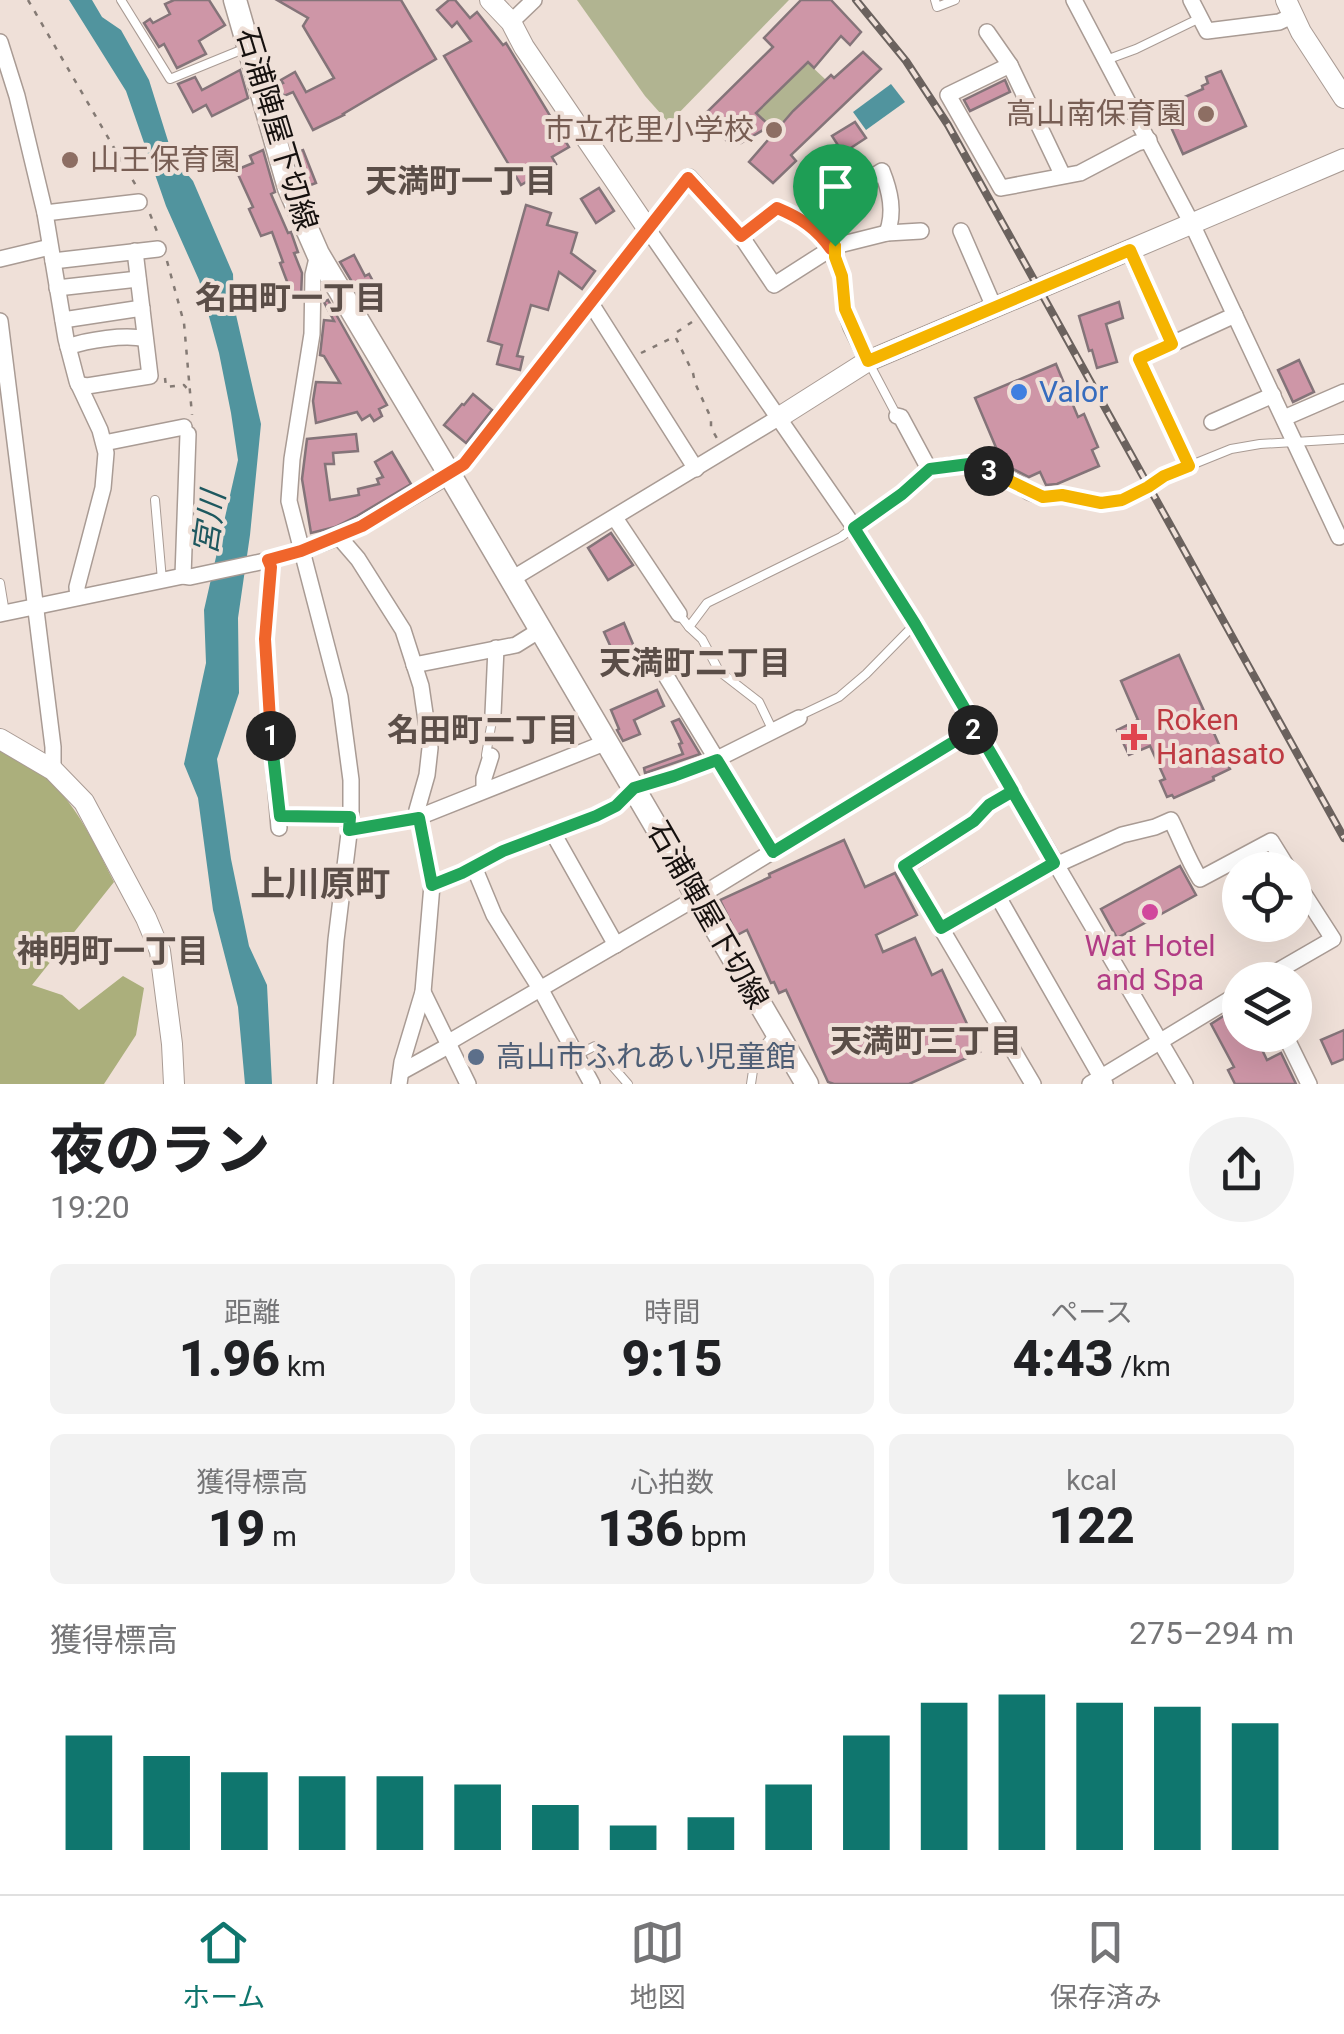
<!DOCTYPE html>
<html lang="ja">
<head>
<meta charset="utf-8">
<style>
	:root { --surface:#fff; --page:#f2f2f2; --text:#202124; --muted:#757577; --line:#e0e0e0; --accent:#0f766e }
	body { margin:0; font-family:Roboto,"Noto Sans JP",sans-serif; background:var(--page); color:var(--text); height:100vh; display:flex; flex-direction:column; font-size:38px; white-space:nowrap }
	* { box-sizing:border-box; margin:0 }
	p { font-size:32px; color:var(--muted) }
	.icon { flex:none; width:55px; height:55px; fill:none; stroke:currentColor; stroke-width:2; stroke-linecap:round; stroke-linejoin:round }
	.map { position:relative; height:1084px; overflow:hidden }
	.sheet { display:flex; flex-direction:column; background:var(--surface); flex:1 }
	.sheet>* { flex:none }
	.tools { position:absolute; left:1222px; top:852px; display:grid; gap:20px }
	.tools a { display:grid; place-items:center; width:90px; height:90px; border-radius:50%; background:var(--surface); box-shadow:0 10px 40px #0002; font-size:50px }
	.pin { position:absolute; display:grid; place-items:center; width:85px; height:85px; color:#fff; margin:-102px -42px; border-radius:50% 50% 50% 0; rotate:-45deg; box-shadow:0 0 10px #0007 }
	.pin .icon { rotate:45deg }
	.km { position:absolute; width:50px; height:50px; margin:-25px; border-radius:50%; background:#222; color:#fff; font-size:28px; line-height:50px; text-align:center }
	.round { display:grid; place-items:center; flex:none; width:105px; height:105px; border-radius:52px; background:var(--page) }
	.overview { display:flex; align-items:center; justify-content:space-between; height:170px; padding:0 50px }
	h1 { font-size:55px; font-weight:800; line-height:75px }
	.metrics { display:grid; grid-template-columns:repeat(3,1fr); gap:15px; height:170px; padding:10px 50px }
	.metrics div { display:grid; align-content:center; border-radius:15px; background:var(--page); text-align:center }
	.metrics b { font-size:50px; font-weight:800 }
	.metrics small { font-size:28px; font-weight:400 }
	.metrics p { font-size:28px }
	.chart { height:280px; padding:20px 50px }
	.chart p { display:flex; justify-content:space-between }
	.chart svg { width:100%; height:180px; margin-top:10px; stroke:var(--accent); stroke-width:6 }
	.tabs { display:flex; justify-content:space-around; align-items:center; height:140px; border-top:2px solid var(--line); background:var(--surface); font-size:28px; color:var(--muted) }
	.tabs a { display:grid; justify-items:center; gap:5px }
	.tabs .current { color:var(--accent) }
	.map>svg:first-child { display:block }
</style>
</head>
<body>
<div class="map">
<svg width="1344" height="1084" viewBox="0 0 1344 1084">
	<rect width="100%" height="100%" fill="#efe0d8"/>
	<g fill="#b1b491">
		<polygon points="577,0 789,0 669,123 645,96"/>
		<polygon points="808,63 826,80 774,130 756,113"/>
	</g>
	<path fill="#abaf7c" d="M 0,751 C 10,755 21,759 30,764 C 72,794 92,838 114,882 L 32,985 L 62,995 L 79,1010 L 123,976 L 144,988 L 136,1035 L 104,1084 L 0,1084 Z"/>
	<g fill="#51949e">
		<polygon points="69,0 92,0 102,17 121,30 149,80 173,157 193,181 233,274 234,306 261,424 250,535 238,618 239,693 217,759 231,859 249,946 267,985 272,1084 245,1084 238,1007 213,910 198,798 184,764 206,663 204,610 238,460 231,413 219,353 199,280 166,206 126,91"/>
		<polygon points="891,84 905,102 866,130 853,112"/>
	</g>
	<g fill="#ce96a7" stroke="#847479" stroke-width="2.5">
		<polygon points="174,0 209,0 225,25 199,41 206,54 177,68 164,44 159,47 144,23 150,19 153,23 170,14 165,4"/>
		<polygon points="277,0 401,0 436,59 343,114 344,115 313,130 293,92 284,96 278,85 283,83 281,80 295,72 306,92 334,78 303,26 308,18"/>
		<polygon points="449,0 455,0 470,18 477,12 503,45 506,43 569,147 552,157 556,164 521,185 444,56 471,41 457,22 452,27 437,10"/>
		<polygon points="801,0 831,0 861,32 850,45 841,36 814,68 808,62 756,113 770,126 741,143 735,137 728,142 704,115 773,47 764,38"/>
		<polygon points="863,52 881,69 791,155 796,161 773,183 749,162 793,111 831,75 834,78"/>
		<polygon points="240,70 248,98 212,116 206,105 193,112 178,84 195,77 202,90"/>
		<polygon points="1221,71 1246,126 1183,154 1162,107 1203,89 1202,86 1208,83 1206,77"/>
		<polygon points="1005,80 1010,92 970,111 964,100"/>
		<polygon points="855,122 866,138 843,153 832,136"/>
		<polygon points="263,150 275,192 271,194 288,233 291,232 298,252 294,253 302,273 301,297 294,300 280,263 283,262 272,232 261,236 249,209 253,207 236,170 253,163 250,156"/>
		<polygon points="303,150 316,183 305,187 295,153"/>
		<polygon points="599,188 614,211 596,223 581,199"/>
		<polygon points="526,205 551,213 547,225 577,233 571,253 595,271 582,289 559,272 548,310 531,305 517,356 523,357 520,370 497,364 502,345 488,341"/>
		<polygon points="354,255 365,276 369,274 380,294 364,302 340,262"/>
		<polygon points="328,300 387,405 379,409 382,416 374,421 370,415 362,420 357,412 316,423 313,401 316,382 340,383 324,356 320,355 324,320 334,321 324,302"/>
		<polygon points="1119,302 1123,318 1106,324 1117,362 1097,368 1092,350 1089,351 1079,316"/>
		<polygon points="1299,360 1314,392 1293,402 1278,370"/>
		<polygon points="1056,364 1078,417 1084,414 1098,447 1092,450 1099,466 1057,484 1046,485 1040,472 1029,477 1003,464 975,398"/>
		<polygon points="473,394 492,410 466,443 444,425 462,404 464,405"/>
		<polygon points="356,434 358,451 333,453 334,464 325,464 330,500 359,495 358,489 379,484 377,479 383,477 375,462 392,452 411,484 357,516 335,527 311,533 302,479 307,439"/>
		<polygon points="611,533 633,565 608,580 588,548"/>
		<polygon points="624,623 638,656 619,665 604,632"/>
		<polygon points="1179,655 1230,769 1213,777 1214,780 1174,798 1172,795 1167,797 1160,781 1165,779 1150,746 1129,755 1117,730 1138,720 1121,681"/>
		<polygon points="657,690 664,706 634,720 640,734 623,741 617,730 619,729 611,710"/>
		<polygon points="679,719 700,754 645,773 644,768 683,754 679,744 682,743 672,722"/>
		<polygon points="844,840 865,887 895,873 917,915 876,935 883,952 915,938 932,975 942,970 980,1052 909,1084 834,1084 828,1082 786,990 779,993 774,982 771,983 747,930 737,935 720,900 770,877 769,874"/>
		<polygon points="1180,866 1196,895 1117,938 1101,909"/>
		<polygon points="1225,1015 1229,1023 1240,1018 1240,1035 1255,1035 1267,1060 1281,1053 1296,1084 1235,1084 1228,1070 1234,1067 1211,1024"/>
		<polygon points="1344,1030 1344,1059 1332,1064 1321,1040"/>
	</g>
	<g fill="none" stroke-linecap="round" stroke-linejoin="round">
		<defs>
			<g id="service">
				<polyline points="121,0 170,79 246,48"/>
				<polyline points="935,0 937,7 955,0"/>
				<polyline points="1106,60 1136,49 1200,18"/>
				<path d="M 741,236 L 777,207 C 801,218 816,228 831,249"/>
				<polyline points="868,361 896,414"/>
				<polyline points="1137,492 1164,476 1231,449 1260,444 1344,439"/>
				<polyline points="155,500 162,580"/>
				<polyline points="0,583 5,613"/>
				<polyline points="679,614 689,627 702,639 719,671 759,702 773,731"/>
				<polyline points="689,627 707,603 841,537 854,527"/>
				<polyline points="799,716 839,697 866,674 915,624"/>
				<polyline points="491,756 486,755 493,715"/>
				<polyline points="279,816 350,817"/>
				<polyline points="577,1055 595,1046 628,1084"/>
				<polyline points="751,1084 755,1057 773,1035"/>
			</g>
			<g id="minor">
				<polyline points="1074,0 1192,224 1339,537"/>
				<polyline points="1191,0 1207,31 1279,22 1292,16"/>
				<polyline points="511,22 534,0"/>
				<polyline points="987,32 1010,65"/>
				<polyline points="0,42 17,96 45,213 66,339 77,381 100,430 106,453 103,488 77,587 78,597"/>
				<polyline points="1063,176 1010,65 948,95 1001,188 1080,173 1137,143 1149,140"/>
				<path d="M 843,195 L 882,171 C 890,191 895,212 887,233"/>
				<polyline points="45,213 139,202"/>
				<polyline points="647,228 854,527 915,624 1185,1084"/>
				<polyline points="961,231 994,307"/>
				<polyline points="835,246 887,233 921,231"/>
				<polyline points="1129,250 1172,344"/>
				<polyline points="318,254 313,275 312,334 292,459 289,501 340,697 351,780 351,817 336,940 325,1084"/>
				<polyline points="0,259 50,247"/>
				<polyline points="53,261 158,249"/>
				<polyline points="57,288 138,279"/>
				<polyline points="590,302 696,469"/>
				<polyline points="63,320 142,308"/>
				<polyline points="0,321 53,747 53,770"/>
				<path d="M 68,347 C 87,340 126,334 145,339"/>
				<polyline points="78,384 87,386 150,376 135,251"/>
				<polyline points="897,416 901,417 929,469 955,465 978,466 1018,483 1029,492 1043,497 1063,495 1101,503 1122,500 1137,492"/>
				<polyline points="1284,418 1344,392"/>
				<polyline points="1212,422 1273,395"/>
				<polyline points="104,443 184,427"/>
				<polyline points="1189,466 1139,359 1235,315"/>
				<polyline points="615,518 679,614"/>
				<polyline points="854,527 902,494 929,469"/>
				<polyline points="339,537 358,559 403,630 421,686 430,748 427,775 417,810 432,885 423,992 402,1062 399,1084"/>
				<polyline points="268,560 271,567 265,639 266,665 279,828"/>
				<polyline points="183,576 188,434"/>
				<polyline points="510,580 778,418"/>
				<polyline points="0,614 183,576 190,577 265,561 301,551 339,537 362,526 450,475 464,464 689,177 741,236 774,285 835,246 835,257 842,276 845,309 851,327 868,361"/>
				<polyline points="414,665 516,645 540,630"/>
				<polyline points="660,666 773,852"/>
				<polyline points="493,714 496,648"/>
				<polyline points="484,790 484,778 491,756"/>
				<polyline points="1013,791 989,805 974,821 905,867 1033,1084"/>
				<polyline points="349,830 414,819 607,742"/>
				<polyline points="553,833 616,945"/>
				<path d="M 1056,865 L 1122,835 L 1155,827 L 1171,820 C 1181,840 1188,860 1200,879 L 1271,841 L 1289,870"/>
				<polyline points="474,867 494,915 541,990 592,1084"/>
				<polyline points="432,885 463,873 503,851 596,816 616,805 634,788 674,776 717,759 799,718"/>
				<polyline points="997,895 1105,1084"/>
				<polyline points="941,928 1055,863"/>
				<polyline points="1262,980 1333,939 1295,880"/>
				<polyline points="423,992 468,1084"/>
				<polyline points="1285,1035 1309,1084"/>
				<polyline points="449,1042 708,891 975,728"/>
				<polyline points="401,1072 450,1045"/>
				<polyline points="1090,1084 1240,993"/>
			</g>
			<g id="tertiary">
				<polyline points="490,0 511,22 524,47 647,228"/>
				<polyline points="1286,0 1301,32 1344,98"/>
				<polyline points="778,418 868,361 1344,159"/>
				<polyline points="0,739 53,770 84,802 146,918 160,951 172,1044 174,1084"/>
			</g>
			<polyline id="secondary" points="235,0 289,188 318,254 450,475 807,1084"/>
		</defs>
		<use href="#service" stroke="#a99b94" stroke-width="10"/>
		<use href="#minor" stroke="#a99b94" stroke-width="18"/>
		<use href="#tertiary" stroke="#a99b94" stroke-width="22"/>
		<use href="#secondary" stroke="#a99b94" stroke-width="25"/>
		<g stroke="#847a74" stroke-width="2.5" stroke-dasharray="5 8" stroke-linecap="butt">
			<polyline points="28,0 138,189"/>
			<polyline points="150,214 158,234"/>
			<polyline points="167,261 184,323 192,415"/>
			<polyline points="692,322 674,334 693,373 695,383 711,418 711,428 718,440"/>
			<polyline points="641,353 674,337"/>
			<polyline points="165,378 166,387 184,385 190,392"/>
		</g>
		<use href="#service" stroke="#fff" stroke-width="8"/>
		<use href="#minor" stroke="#fff" stroke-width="15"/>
		<use href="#tertiary" stroke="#fff" stroke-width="20"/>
		<use href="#secondary" stroke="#fff" stroke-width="22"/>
		<defs>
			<polyline id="rail" points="856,0 906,61 948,125 1344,838"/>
		</defs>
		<use href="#rail" stroke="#6b625e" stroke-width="8"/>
		<use href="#rail" stroke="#efe0d8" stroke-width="4" stroke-dasharray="11" stroke-linecap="butt"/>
	</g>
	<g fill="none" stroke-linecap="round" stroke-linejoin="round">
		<defs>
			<path id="split-1" d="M 271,736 L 265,639 L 271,567 L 268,560 L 301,551 L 362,526 L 464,464 L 688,178 L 741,236 L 777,208 C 801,218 816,228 831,249 L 835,246"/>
			<polyline id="split-2" points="271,736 280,816 350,817 349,830 419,818 432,885 462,873 503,851 596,816 616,806 634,788 674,776 717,760 773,852 973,730"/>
			<polyline id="split-3" points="973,730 976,728 1054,863 941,928 904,866 974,821 989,805 1013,791 915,624 854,528 902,494 930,469 969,464 989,471"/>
			<polyline id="split-4" points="835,246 835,257 842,276 845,309 868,361 1130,250 1172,344 1139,359 1189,466 1164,476 1148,487 1122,500 1101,503 1062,495 1043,497 989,471"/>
		</defs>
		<use href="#split-1" stroke="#fff" stroke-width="20"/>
		<use href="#split-2" stroke="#fff" stroke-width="20"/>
		<use href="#split-3" stroke="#fff" stroke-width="20"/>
		<use href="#split-4" stroke="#fff" stroke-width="20"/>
		<use href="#split-1" stroke="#f0652b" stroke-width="12"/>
		<use href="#split-2" stroke="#22a559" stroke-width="12"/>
		<use href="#split-3" stroke="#22a559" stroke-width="12"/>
		<use href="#split-4" stroke="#f5b400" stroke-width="12"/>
	</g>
	<g fill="#8d6e63" stroke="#efe0d8" stroke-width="4">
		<circle cx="1206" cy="114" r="10"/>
		<circle cx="774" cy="130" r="10"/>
		<circle cx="70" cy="160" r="10"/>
	</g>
	<circle fill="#3f7fe0" stroke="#efe0d8" stroke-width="4" cx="1019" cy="392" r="10"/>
	<path fill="#e0444e" stroke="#efe0d8" stroke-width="4" d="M1129 722h10v10h10v10h-10v10h-10v-10h-10v-10h10z"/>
	<circle fill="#d1479c" stroke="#efe0d8" stroke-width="4" cx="1150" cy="912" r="10"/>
	<circle fill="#5c6f8a" stroke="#efe0d8" stroke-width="4" cx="476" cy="1057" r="10"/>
	<g text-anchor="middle" stroke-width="8" stroke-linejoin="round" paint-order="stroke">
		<g font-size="30" fill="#785e54" stroke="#efe0d8" text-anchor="end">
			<text x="1186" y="124">高山南保育園</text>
			<text x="754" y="140">市立花里小学校</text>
			<text x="90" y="170" text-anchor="start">山王保育園</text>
		</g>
		<g font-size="30" fill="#16110f" stroke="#efe0d8">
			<text transform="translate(277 129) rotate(73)" y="10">石浦陣屋下切線</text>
			<text transform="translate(708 915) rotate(60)" y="10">石浦陣屋下切線</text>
		</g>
		<g font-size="30" fill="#366cbe" stroke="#efe0d8" text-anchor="start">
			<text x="1039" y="402">Valor</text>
		</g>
		<g font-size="30" fill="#be3a42" stroke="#efe0d8" text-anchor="start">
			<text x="1156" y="730">Roken<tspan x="1156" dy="34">Hanasato</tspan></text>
		</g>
		<g font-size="30" fill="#b23c85" stroke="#efe0d8">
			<text x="1150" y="956">Wat Hotel<tspan x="1150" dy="34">and Spa</tspan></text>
		</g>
		<g font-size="30" fill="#4e5e75" stroke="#efe0d8" text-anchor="start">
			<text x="496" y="1067">高山市ふれあい児童館</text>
		</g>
		<g font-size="32" font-weight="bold" fill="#5b4e48" stroke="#efe0d8">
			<text x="461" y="192">天満町一丁目</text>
			<text x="291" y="309">名田町一丁目</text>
			<text x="695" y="674">天満町二丁目</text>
			<text x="483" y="741">名田町二丁目</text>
			<text x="113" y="962">神明町一丁目</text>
			<text x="926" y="1052">天満町三丁目</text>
		</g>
		<g font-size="32" font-style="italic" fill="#1e585f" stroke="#efe0d8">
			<text transform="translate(209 523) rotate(-82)" y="11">宮川</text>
		</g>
		<g font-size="35" font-weight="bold" fill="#5b4e48" stroke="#efe0d8">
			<text x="320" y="896">上川原町</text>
		</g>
	</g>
</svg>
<div class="tools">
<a><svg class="icon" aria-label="locate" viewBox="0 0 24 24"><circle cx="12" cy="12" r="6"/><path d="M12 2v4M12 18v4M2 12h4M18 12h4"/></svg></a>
<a><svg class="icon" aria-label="layers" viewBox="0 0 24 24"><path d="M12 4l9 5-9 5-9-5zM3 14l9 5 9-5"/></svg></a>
</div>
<div class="pin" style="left:835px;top:246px;background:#1e9e55"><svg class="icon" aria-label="arrive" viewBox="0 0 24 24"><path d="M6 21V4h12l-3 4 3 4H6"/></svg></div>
<b class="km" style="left:271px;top:736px">1</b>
<b class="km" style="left:973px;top:730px">2</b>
<b class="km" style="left:989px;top:471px">3</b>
</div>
<section class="sheet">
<div class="overview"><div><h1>夜のラン</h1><p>19:20</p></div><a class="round"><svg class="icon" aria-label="share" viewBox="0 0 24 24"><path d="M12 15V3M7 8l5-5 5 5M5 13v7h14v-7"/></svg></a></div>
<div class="metrics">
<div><p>距離</p><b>1.96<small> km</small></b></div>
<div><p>時間</p><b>9:15</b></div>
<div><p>ペース</p><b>4:43<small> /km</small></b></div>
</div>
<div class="metrics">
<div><p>獲得標高</p><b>19<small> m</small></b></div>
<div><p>心拍数</p><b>136<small> bpm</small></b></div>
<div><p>kcal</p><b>122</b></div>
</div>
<div class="chart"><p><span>獲得標高</span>275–294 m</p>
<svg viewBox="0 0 160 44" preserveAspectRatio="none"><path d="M5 44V16M15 44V21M25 44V25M35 44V26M45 44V26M55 44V28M65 44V33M75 44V38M85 44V36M95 44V28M105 44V16M115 44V8M125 44V6M135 44V8M145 44V9M155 44V13"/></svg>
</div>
</section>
<nav class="tabs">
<a class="current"><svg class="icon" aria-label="home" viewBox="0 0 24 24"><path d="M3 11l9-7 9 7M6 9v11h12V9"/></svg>ホーム</a>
<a><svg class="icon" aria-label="map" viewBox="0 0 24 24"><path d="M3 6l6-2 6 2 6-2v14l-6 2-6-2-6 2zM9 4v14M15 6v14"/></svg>地図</a>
<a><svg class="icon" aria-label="saved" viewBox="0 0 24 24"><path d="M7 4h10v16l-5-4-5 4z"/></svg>保存済み</a>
</nav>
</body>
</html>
